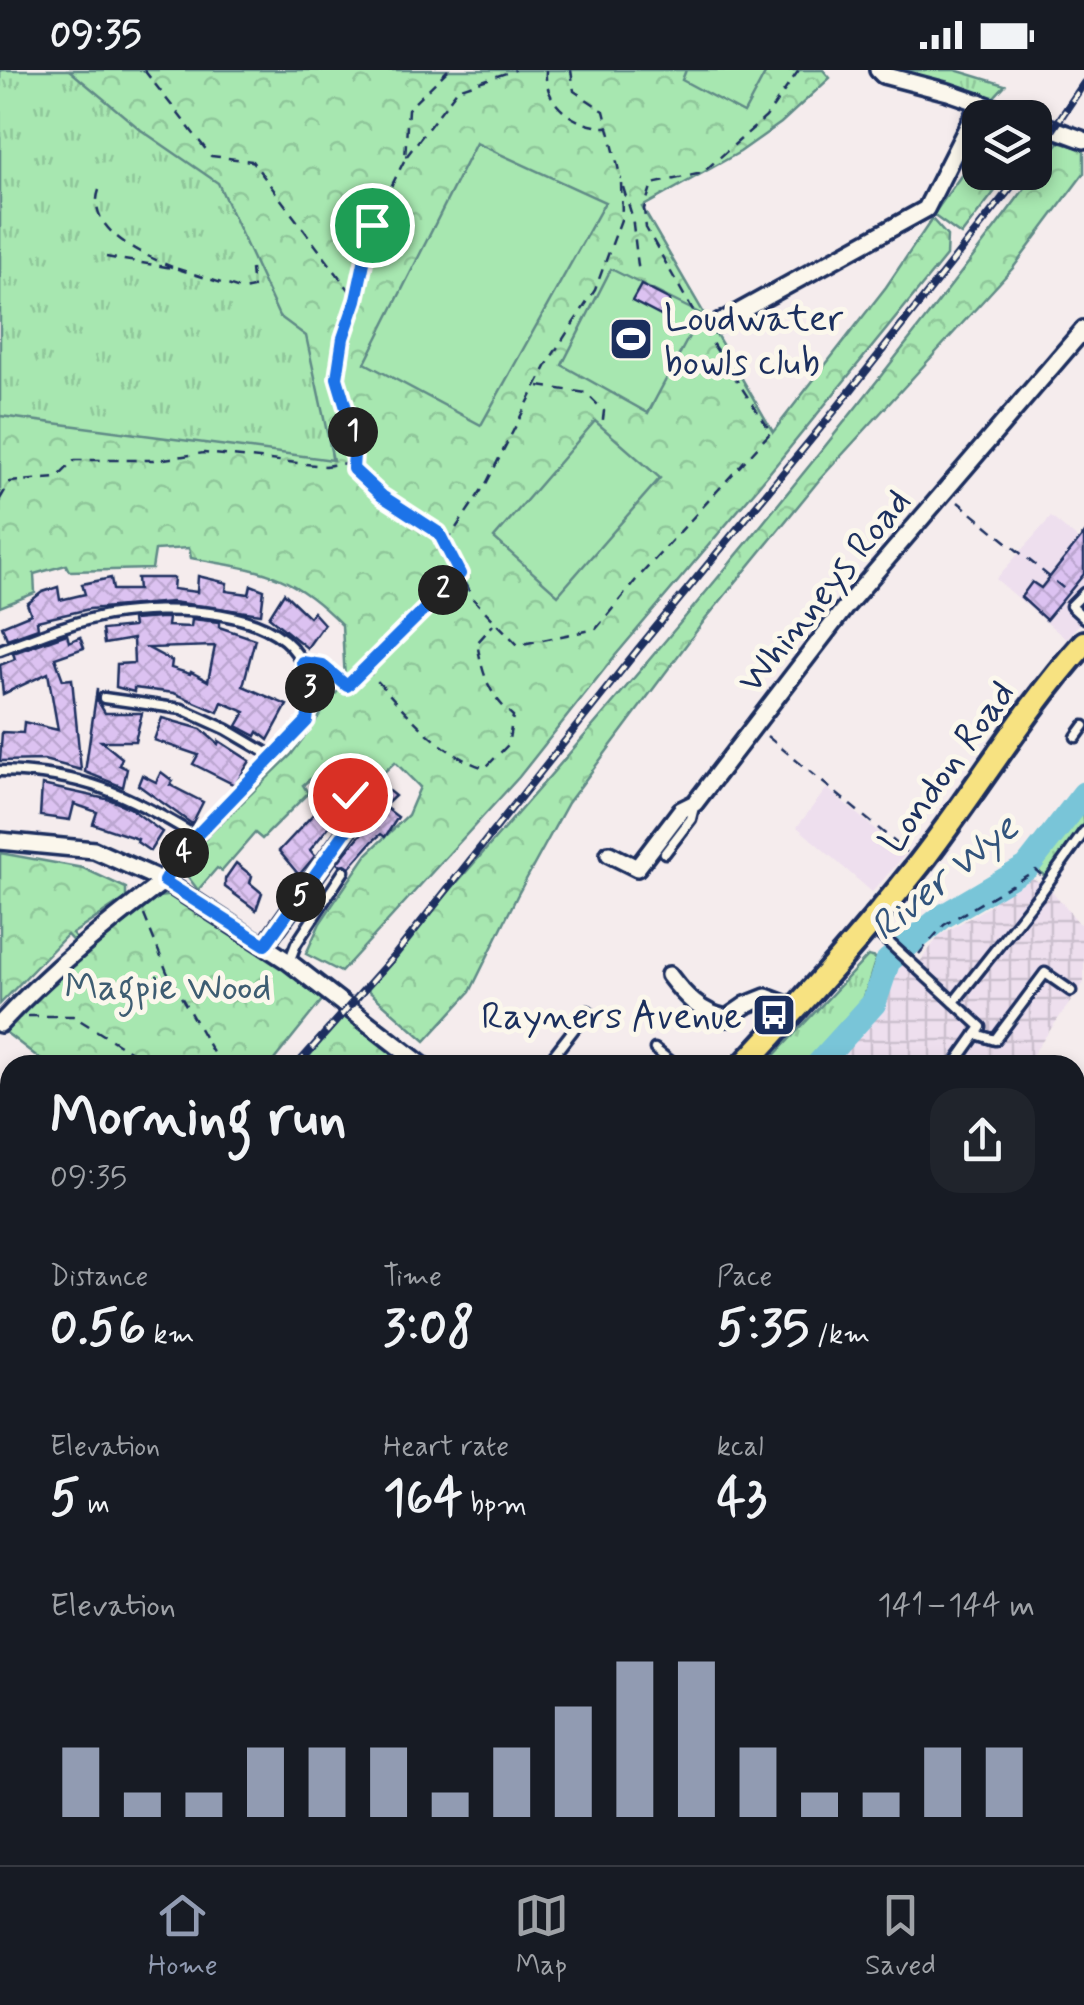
<!DOCTYPE html>
<html lang="en">
<head>
<meta charset="utf-8">
<style>
	:root { --surface:#171b24; --page:#20242c; --text:#f1f3f6; --muted:#9ea1a6; --line:#363941; --accent:#919bb2 }
	body { margin:0; font-family:Mynerve,sans-serif; background:var(--page); color:var(--text); height:100vh; display:flex; flex-direction:column; font-size:38px; white-space:nowrap }
	* { box-sizing:border-box; margin:0 }
	p { font-size:32px; color:var(--muted) }
	.icon { flex:none; width:55px; height:55px; fill:none; stroke:currentColor; stroke-width:2; stroke-linecap:round; stroke-linejoin:round }
	.map { position:relative; flex:1; overflow:hidden }
	.panel { position:absolute; left:0px; top:985px; width:1085px; height:810px; display:flex; flex-direction:column; background:var(--surface); border-radius:30px 30px 0 0; box-shadow:0 5px 15px #0003 }
	.panel>* { flex:none }
	.buttons { position:absolute; left:962px; top:30px; display:grid; gap:20px }
	.buttons a { display:grid; place-items:center; width:90px; height:90px; border-radius:20px; background:var(--surface); box-shadow:0 5px 15px #0003; font-size:50px }
	.pin { position:absolute; display:grid; place-items:center; width:85px; height:85px; color:#fff; margin:-42px; border:5px solid #fff; border-radius:50%; box-shadow:0 2px 10px #0007 }
	.km { position:absolute; width:50px; height:50px; margin:-25px; border-radius:50%; background:#222; color:#fff; font-size:28px; line-height:50px; text-align:center }
	.round { display:grid; place-items:center; flex:none; width:105px; height:105px; border-radius:30px; background:var(--page) }
	.head { display:flex; align-items:center; justify-content:space-between; height:170px; padding:0 50px }
	h1 { font-size:55px; font-weight:800; line-height:75px }
	.stats { display:grid; grid-template-columns:repeat(3,1fr); gap:15px; height:170px; padding:10px 50px }
	.stats div { display:grid; align-content:center }
	.stats b { font-size:50px; font-weight:800 }
	.stats small { font-size:28px; font-weight:400 }
	.stats p { font-size:28px }
	.chart { height:280px; padding:20px 50px }
	.chart p { display:flex; justify-content:space-between }
	.chart svg { width:100%; height:180px; margin-top:10px; stroke:var(--accent); stroke-width:6 }
	.status { display:flex; justify-content:space-between; align-items:center; height:70px; padding:0 50px; background:var(--surface); direction:ltr }
	.status svg { height:28px; fill:currentColor }
	.tabs { display:flex; justify-content:space-around; align-items:center; height:140px; border-top:2px solid var(--line); background:var(--surface); font-size:28px; color:var(--muted) }
	.tabs a { display:grid; justify-items:center; gap:5px }
	.tabs .active { color:var(--accent) }
	.map>svg:first-child { display:block }
</style>
</head>
<body>
<div class="status"><b>09:35</b><svg viewBox="0 0 49 12"><path d="M0 12V9h3v3zM5 12V6h3v6zM10 12V3h3v9zM15 12V0h3v12zM26 1h20v11H26zM47 4h2v5h-2z"/></svg></div>
<div class="map">
<svg width="1084" height="1795" viewBox="0 0 1084 1795">
	<defs>
		<pattern id="industrial-grid" width="8" height="8" patternUnits="userSpaceOnUse" patternTransform="scale(2.5)"><rect width="8" height="8" fill="#eedfee"/><path d="M0 4h8M4 0v8" fill="none" stroke="#ccc0ce"/></pattern>
		<pattern id="grass-tufts" width="24" height="20" patternUnits="userSpaceOnUse" patternTransform="scale(2.5)"><rect width="24" height="20" fill="#a7e7b0"/><path d="M3 7l-1-3M5 7V3M7 7l1-3M15 17l-1-3M17 17v-4M19 17l1-3" fill="none" stroke="#8fc69a"/></pattern>
		<pattern id="forest-crowns" width="20" height="18" patternUnits="userSpaceOnUse" patternTransform="scale(2.5)"><rect width="20" height="18" fill="#a7e7b0"/><path d="M2 6a3 3 0 1 1 6 0M12 15a3 3 0 1 1 6 0" fill="none" stroke="#8fc69a"/></pattern>
		<pattern id="building-cross-hatch" width="8" height="8" patternUnits="userSpaceOnUse" patternTransform="scale(2.5)"><rect width="8" height="8" fill="#dcc2f1"/><path d="M0 0l8 8M0 8l8-8" fill="none" stroke="#bca7d1"/></pattern>
	</defs>
	<rect width="100%" height="100%" fill="#f5eced"/>
	<filter id="ink" filterUnits="userSpaceOnUse"><feTurbulence type="fractalNoise" baseFrequency=".01" numOctaves="2"/><feDisplacementMap in="SourceGraphic" scale="20" xChannelSelector="R" yChannelSelector="G"/><feConvolveMatrix kernelMatrix="1 2 1 2 8 2 1 2 1" color-interpolation-filters="sRGB"/></filter>
	<g filter="url(#ink)">
		<g fill="#eedfee">
			<polygon points="1051,447 1084,474 1084,549 1066,569 996,509"/>
			<polygon points="827,718 905,785 872,822 797,757"/>
		</g>
		<polygon fill="url(#industrial-grid)" points="1027,804 1052,821 1084,859 1084,913 1025,995 821,995 869,940 881,910 885,889 897,876 919,893 939,866 986,838"/>
		<g fill="url(#grass-tufts)" stroke="#618b87" stroke-width="2.5">
			<polygon points="0,0 296,0 344,518 0,368"/>
			<polygon points="897,0 955,0 1005,15 992,29 899,3"/>
			<polygon points="1084,727 1084,772 1053,812 1024,790"/>
			<polygon points="868,886 876,888 862,933 808,995 765,995"/>
		</g>
		<g fill="url(#forest-crowns)" stroke="#618b87" stroke-width="2.5">
			<path d="M 69,0 L 823,0 L 830,8 L 781,53 L 740,82 L 642,137 L 773,362 L 886,217 L 932,149 L 947,166 L 946,186 L 757,418 L 614,587 L 519,707 L 341,902 L 306,884 L 320,853 L 367,784 L 408,745 L 420,717 L 395,692 L 381,705 L 370,695 L 362,703 L 346,686 L 322,711 L 315,705 L 303,715 L 308,723 L 262,769 L 255,763 L 222,801 L 217,798 L 198,820 L 182,799 L 191,782 L 291,685 L 345,611 L 342,555 C 289,501 262,501 191,488 L 189,478 L 155,480 L 152,499 L 69,501 L 66,495 L 34,504 L 35,523 L 0,537 L 0,346 L 333,390 L 306,266 L 279,246 L 218,113 L 141,60 Z"/>
			<path d="M 1059,72 L 1084,79 L 1084,103 L 1013,198 L 820,409 L 704,551 L 568,733 L 517,826 L 470,922 L 425,971 L 364,917 C 608,645 843,366 1059,72 Z"/>
			<polygon points="980,79 980,102 1009,103 961,165 933,145"/>
			<polygon points="0,783 83,798 126,818 126,828 72,864 85,879 157,827 176,825 275,890 323,929 270,995 48,995 4,961 80,879 67,865 0,934"/>
			<polygon points="346,937 403,989 396,995 303,995"/>
			<polygon points="199,1785 777,1785 772,1795 192,1795"/>
		</g>
		<g fill="#a7e7b0" stroke="#618b87" stroke-width="2.5">
			<polygon points="686,0 767,0 744,43 682,10"/>
			<polygon points="476,73 605,132 481,355 365,293"/>
			<polygon points="611,199 701,244 648,343 562,295"/>
			<polygon points="595,351 660,408 558,525 494,468"/>
			<polygon points="387,1785 595,1785 612,1795 380,1795"/>
		</g>
		<g fill="none" stroke-linecap="round" stroke-linejoin="round">
			<g stroke="#5389a7" stroke-width="4">
				<polyline points="1075,1394 1084,1385"/>
				<polyline points="778,1795 783,1785"/>
			</g>
			<g stroke="#79c5d8" stroke-width="25">
				<polyline points="818,995 874,933 888,891 942,847 1027,797 1084,724"/>
				<polyline points="180,1795 188,1785"/>
			</g>
		</g>
		<g fill="url(#building-cross-hatch)" stroke="#1b2f5e" stroke-width="2.5" fill-rule="evenodd">
			<polygon points="641,215 670,230 661,246 632,231"/>
			<polygon points="1084,464 1084,504 1046,550 1021,527 1032,512 1041,518"/>
			<polygon points="198,506 227,513 226,521 249,524 251,515 264,520 261,544 172,532 89,539 37,551 38,558 7,569 2,556 31,544 27,534 42,522 58,517 60,530 85,524 82,514 111,508 113,520 138,520 137,508 174,508 173,519 197,522"/>
			<polygon points="284,523 309,547 313,542 324,554 307,578 269,547"/>
			<path d="M 160,548 L 168,548 L 167,556 L 191,557 L 192,549 L 219,552 L 219,557 L 255,569 L 243,616 L 287,635 L 268,670 L 258,662 L 256,666 L 237,656 L 245,642 L 222,632 L 218,642 L 174,623 L 134,618 L 134,622 L 116,617 L 117,594 L 134,593 L 133,569 L 104,574 L 102,560 L 133,557 L 132,550 ZM 215,576 L 208,611 L 191,602 L 190,604 L 171,598 L 172,591 L 148,578 Z"/>
			<polygon points="67,564 69,572 80,567 84,578 55,588 63,610 72,609 81,700 44,690 0,691 2,662 23,663 24,652 58,660 48,603 3,624 0,595 15,589 13,583"/>
			<polygon points="97,619 97,630 105,643 142,643 135,671 101,671 122,688 119,695 127,699 123,717 85,702"/>
			<polygon points="162,648 201,659 218,674 219,671 250,691 235,715 193,694 198,685 154,670"/>
			<polygon points="161,702 173,711 170,715 203,732 192,754 138,715 142,705 156,712"/>
			<polygon points="365,702 395,726 377,743 361,728 360,721 355,715"/>
			<polygon points="42,715 111,730 130,738 162,762 150,781 137,772 138,769 93,754 97,742 74,734 70,750 40,746"/>
			<polygon points="319,738 331,754 310,780 315,786 299,805 279,781"/>
			<polygon points="386,738 398,747 385,767 381,764 373,771 350,797 345,794 339,795 337,793 362,763 372,755 369,753"/>
			<polygon points="236,793 252,806 250,813 262,823 256,840 225,817 225,809"/>
		</g>
		<g fill="none" stroke-linecap="round" stroke-linejoin="round">
			<defs>
				<g id="lane">
					<polyline points="1084,523 1071,536 1084,548"/>
					<path d="M 0,580 C 35,567 71,552 108,545 C 164,536 285,534 305,601 C 310,617 315,638 305,653 C 295,669 276,682 263,696 C 227,733 194,769 164,811"/>
					<polyline points="303,592 322,595 347,616"/>
					<polyline points="104,628 182,639 226,659 272,686"/>
					<polyline points="1076,667 1084,656"/>
					<path d="M 0,701 C 83,703 127,724 196,766"/>
					<polyline points="665,783 691,749 695,733"/>
					<polyline points="873,858 981,957 954,995"/>
					<polyline points="289,892 296,874 344,801"/>
					<polyline points="954,932 1042,821 1084,762"/>
					<polyline points="976,964 995,970 1045,903 1071,921"/>
					<polyline points="655,979 675,995"/>
					<polyline points="546,995 588,941"/>
					<polyline points="744,1789 753,1795"/>
				</g>
				<g id="street">
					<polyline points="878,0 883,5 948,22 1023,48"/>
					<polyline points="1035,52 1084,70"/>
					<polyline points="717,254 926,139 980,32"/>
					<polyline points="0,771 94,780 164,811 289,892 422,995"/>
					<polyline points="609,784 637,798 681,740 695,733 847,535 1084,259"/>
					<polyline points="265,875 351,755 340,736 350,725"/>
					<path d="M 669,905 C 684,925 701,944 727,948 L 746,935 L 766,927 L 798,939"/>
					<path d="M 0,954 C 49,901 106,855 164,811"/>
					<polyline points="1075,1123 1084,1110"/>
					<polyline points="0,1160 10,1149"/>
					<polyline points="1075,1242 1084,1240"/>
					<polyline points="1075,1432 1084,1423"/>
					<polyline points="1075,1518 1084,1526"/>
					<polyline points="0,1521 10,1510"/>
					<polyline points="0,1751 10,1739"/>
					<polyline points="828,1785 841,1795"/>
					<polyline points="983,1795 991,1785"/>
				</g>
				<g id="primary">
					<path d="M 744,995 C 805,929 864,864 920,793 C 976,721 1023,641 1084,573"/>
					<polyline points="67,1795 76,1785"/>
				</g>
			</defs>
			<use href="#lane" stroke="#1b2f5e" stroke-width="15"/>
			<use href="#street" stroke="#1b2f5e" stroke-width="22"/>
			<use href="#primary" stroke="#1b2f5e" stroke-width="30"/>
			<g stroke="#1b2f5e" stroke-width="2.5" stroke-dasharray="10 8" stroke-linecap="butt">
				<polyline points="144,0 211,86 252,91 356,229"/>
				<polyline points="448,0 408,39 405,89 372,155 356,230 343,268 337,308 355,368 353,399 382,426 439,463 473,529 518,575 596,559 636,510 771,362 706,264"/>
				<path d="M 546,0 C 543,35 577,58 608,57"/>
				<polyline points="571,0 574,21 604,41 621,109"/>
				<polyline points="406,87 458,19 515,0"/>
				<polyline points="623,117 632,146 639,204"/>
				<path d="M 99,120 C 85,160 144,185 172,197"/>
				<polyline points="106,187 178,199 243,220 253,218 251,199"/>
				<polyline points="702,257 646,158 644,139 652,114 702,103 766,47 799,0"/>
				<polyline points="539,316 586,323 604,341 602,357"/>
				<polyline points="0,429 10,412 57,408 75,390 158,390 204,383 325,396 354,392"/>
				<polyline points="958,432 1068,522"/>
				<polyline points="446,473 487,412 550,289 595,220 622,147 621,111"/>
				<path d="M 365,598 C 400,634 436,684 485,698 L 508,675 L 513,646 C 488,624 483,605 477,573 L 493,555"/>
				<polyline points="355,608 459,504"/>
				<polyline points="767,666 907,782"/>
				<polyline points="144,845 167,902 220,995"/>
				<polyline points="919,884 944,855 1036,800 1041,805"/>
				<polyline points="28,946 73,946 152,995"/>
				<polyline points="164,1785 178,1795"/>
				<polyline points="691,1785 707,1795"/>
				<polyline points="193,1795 200,1785"/>
			</g>
			<use href="#lane" stroke="#fbf7ec" stroke-width="8"/>
			<use href="#street" stroke="#fbf7ec" stroke-width="15"/>
			<use href="#primary" stroke="#f7e281" stroke-width="22"/>
			<defs>
				<g id="rail">
					<polyline points="1035,86 1084,13"/>
					<polyline points="297,995 395,885 639,578 836,339 1023,102"/>
					<polyline points="0,1355 10,1343"/>
				</g>
			</defs>
			<use href="#rail" stroke="#1b2f5e" stroke-width="8"/>
			<use href="#rail" stroke="#fbf7ec" stroke-width="4" stroke-dasharray="11" stroke-linecap="butt"/>
		</g>
	</g>
	<g fill="none" stroke-linecap="round" stroke-linejoin="round" filter="url(#ink)">
		<defs>
			<polyline id="route" points="350,725 340,736 351,754 265,875 164,811 196,766 307,651 311,622 302,592 322,595 347,616 460,504 439,463 382,426 353,399 355,368 337,308 343,268 356,230 372,155"/>
		</defs>
		<use href="#route" stroke="#fff" stroke-width="20"/>
		<use href="#route" stroke="#1a73e8" stroke-width="12"/>
	</g>
	<defs>
		<symbol id="stadium-square" viewBox="-11 -11 22 22"><rect x="-9" y="-9" width="18" height="18" rx="4" fill="#1b2f5e" stroke="#fbf7ec"/><path d="M0-5a6.5 5 0 1 0 0 10a6.5 5 0 1 0 0-10ZM-3.5-1.8h7v3.6h-7Z" fill="#fff"/></symbol>
		<symbol id="bus-square" viewBox="-11 -11 22 22"><rect x="-9" y="-9" width="18" height="18" rx="4" fill="#1b2f5e" stroke="#fbf7ec"/><path d="M-5-6H5V4H4V6H2V4H-2V6H-4V4H-5ZM-3.5-4V0h7V-4ZM-3.5 1.2v1.5H-2V1.2ZM2 1.2v1.5H3.5V1.2Z" fill="#fff"/></symbol>
	</defs>
	<g fill-rule="evenodd">
		<use href="#stadium-square" x="606" y="244" width="50" height="50"/>
		<use href="#bus-square" x="749" y="920" width="50" height="50"/>
	</g>
	<g text-anchor="middle" stroke-width="10" stroke-linejoin="round" paint-order="stroke">
		<g font-size="38" fill="#1b2f5e" stroke="#fbf7ec" text-anchor="start">
			<text x="664" y="260">Loudwater<tspan x="664" dy="44">bowls club</tspan></text>
			<text x="742" y="958" text-anchor="end">Rayners Avenue</text>
		</g>
		<g font-size="38" fill="#1b2f5e" stroke="#fbf7ec">
			<text transform="translate(823 520) rotate(-51)" y="13">Whinneys Road</text>
			<text transform="translate(946 696) rotate(-54)" y="13">London Road</text>
		</g>
		<g font-size="38" fill="#3e5d72" stroke="#fbf7ec">
			<text x="168" y="929">Magpie Wood</text>
		</g>
		<g font-size="40" font-style="italic" fill="#32547c" stroke="#fbf7ec">
			<text transform="translate(943 806) rotate(-39)" y="14">River Wye</text>
		</g>
	</g>
</svg>
<div class="buttons">
<a><svg class="icon" aria-label="layers" viewBox="0 0 24 24"><path d="M12 4l9 5-9 5-9-5zM3 14l9 5 9-5"/></svg></a>
</div>
<div class="pin" style="left:372px;top:155px;background:#1e9e55"><svg class="icon" aria-label="arrive" viewBox="0 0 24 24"><path d="M6 21V4h12l-3 4 3 4H6"/></svg></div>
<div class="pin" style="left:350px;top:725px;background:#d93025"><svg class="icon" aria-label="check" viewBox="0 0 24 24"><path d="M5 12l5 5 9-10"/></svg></div>
<b class="km" style="left:353px;top:362px">1</b>
<b class="km" style="left:443px;top:520px">2</b>
<b class="km" style="left:310px;top:618px">3</b>
<b class="km" style="left:184px;top:783px">4</b>
<b class="km" style="left:301px;top:827px">5</b>
<section class="panel">
<div class="head"><div><h1>Morning run</h1><p>09:35</p></div><a class="round"><svg class="icon" aria-label="share" viewBox="0 0 24 24"><path d="M12 15V3M7 8l5-5 5 5M5 13v7h14v-7"/></svg></a></div>
<div class="stats">
<div><p>Distance</p><b>0.56<small> km</small></b></div>
<div><p>Time</p><b>3:08</b></div>
<div><p>Pace</p><b>5:35<small> /km</small></b></div>
</div>
<div class="stats">
<div><p>Elevation</p><b>5<small> m</small></b></div>
<div><p>Heart rate</p><b>164<small> bpm</small></b></div>
<div><p>kcal</p><b>43</b></div>
</div>
<div class="chart"><p><span>Elevation</span>141–144 m</p>
<svg viewBox="0 0 160 44" preserveAspectRatio="none"><path d="M5 44V27M15 44V38M25 44V38M35 44V27M45 44V27M55 44V27M65 44V38M75 44V27M85 44V17M95 44V6M105 44V6M115 44V27M125 44V38M135 44V38M145 44V27M155 44V27"/></svg>
</div>
</section>
</div>
<nav class="tabs">
<a class="active"><svg class="icon" aria-label="home" viewBox="0 0 24 24"><path d="M3 11l9-7 9 7M6 9v11h12V9"/></svg>Home</a>
<a><svg class="icon" aria-label="map" viewBox="0 0 24 24"><path d="M3 6l6-2 6 2 6-2v14l-6 2-6-2-6 2zM9 4v14M15 6v14"/></svg>Map</a>
<a><svg class="icon" aria-label="saved" viewBox="0 0 24 24"><path d="M7 4h10v16l-5-4-5 4z"/></svg>Saved</a>
</nav>
</body>
</html>
